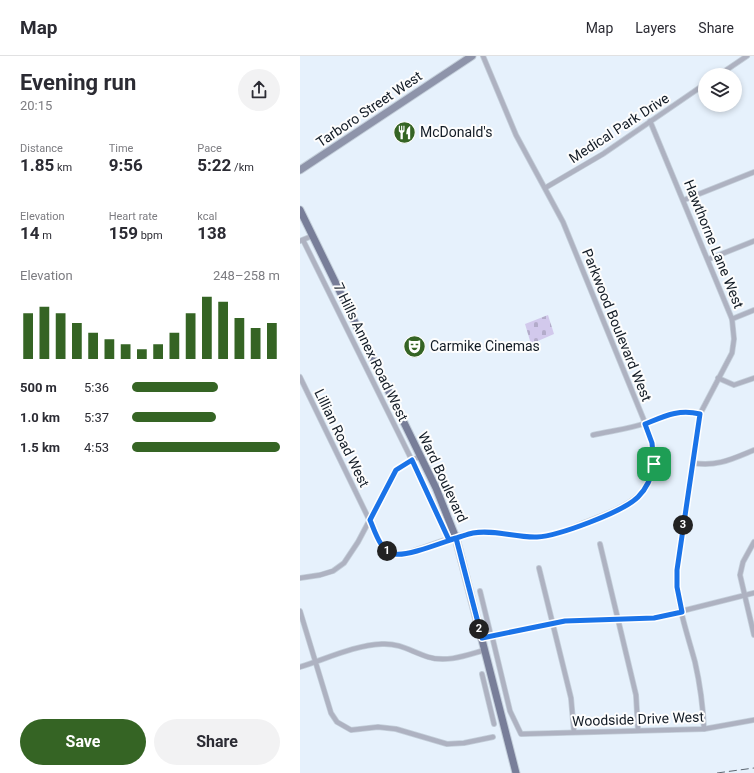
<!DOCTYPE html>
<html lang="en">
<head>
<meta charset="utf-8">
<style>
	:root { --surface:#fff; --page:#f2f2f3; --text:#2b2b33; --muted:#7c7c81; --line:#e1e1e2; --accent:#356424 }
	body { margin:0; font-family:Roboto,sans-serif; background:var(--page); color:var(--text); height:100vh; display:flex; flex-direction:column; font-size:15px; white-space:nowrap }
	* { box-sizing:border-box; margin:0 }
	p { font-size:13px; color:var(--muted) }
	.icon { flex:none; width:22px; height:22px; fill:none; stroke:currentColor; stroke-width:2; stroke-linecap:round; stroke-linejoin:round }
	.map { position:relative; flex:1; overflow:hidden }
	.sheet { display:flex; flex-direction:column; background:var(--surface); width:300px }
	.sheet>* { flex:none }
	.tools { position:absolute; left:398px; top:12px; display:grid; gap:8px }
	.tools a { display:grid; place-items:center; width:44px; height:44px; border-radius:50%; background:var(--surface); box-shadow:0 2px 6px #0003; font-size:20px }
	.pin { position:absolute; display:grid; place-items:center; width:34px; height:34px; color:#fff; margin:-17px; border-radius:8px; box-shadow:0 2px 6px #0006 }
	.km { position:absolute; width:20px; height:20px; margin:-10px; border-radius:50%; background:#222; color:#fff; font-size:11px; line-height:20px; text-align:center }
	.round { display:grid; place-items:center; flex:none; width:42px; height:42px; border-radius:21px; background:var(--page) }
	.head { display:flex; align-items:center; justify-content:space-between; height:68px; padding:0 20px }
	h1 { font-size:22px; font-weight:700; line-height:30px }
	.figures { display:grid; grid-template-columns:repeat(3,1fr); gap:6px; height:68px; padding:4px 20px }
	.figures div { display:grid; align-content:center }
	.figures b { font-size:17px; font-weight:700 }
	.figures small { font-size:11px; font-weight:400 }
	.figures p { font-size:11px }
	.chart { height:112px; padding:8px 20px }
	.chart p { display:flex; justify-content:space-between }
	.chart svg { width:100%; height:72px; margin-top:4px; stroke:var(--accent); stroke-width:6 }
	.cta { display:flex; gap:8px; margin-top:auto; padding:8px 20px }
	.cta a { flex:1; height:46px; border-radius:24px; background:var(--accent); color:#fff; font-size:16px; font-weight:700; line-height:46px; text-align:center }
	.cta a+a { background:var(--page); color:var(--text) }
	ul { padding:0 20px; list-style:none; font-size:13px }
	li { display:grid; grid-template-columns:64px 48px 1fr; align-items:center; height:30px }
	li i { height:10px; border-radius:5px; background:var(--accent) }
	header { display:flex; align-items:center; gap:24px; box-sizing:border-box; height:56px; padding:0 20px; background:var(--surface); border-bottom:1px solid var(--line) }
	header strong { font-size:19px }
	nav { display:flex; gap:22px; margin-inline-start:auto; font-size:14px }
	main { display:flex; flex:1; min-height:0 }
	.map>svg:first-child { display:block }
</style>
</head>
<body>
<header>
<strong>Map</strong>
<nav><a>Map</a><a>Layers</a><a>Share</a></nav>
</header>
<main>
<section class="sheet">
<div class="head"><div><h1>Evening run</h1><p>20:15</p></div><a class="round"><svg class="icon" aria-label="share" viewBox="0 0 24 24"><path d="M12 15V3M7 8l5-5 5 5M5 13v7h14v-7"/></svg></a></div>
<div class="figures">
<div><p>Distance</p><b>1.85<small> km</small></b></div>
<div><p>Time</p><b>9:56</b></div>
<div><p>Pace</p><b>5:22<small> /km</small></b></div>
</div>
<div class="figures">
<div><p>Elevation</p><b>14<small> m</small></b></div>
<div><p>Heart rate</p><b>159<small> bpm</small></b></div>
<div><p>kcal</p><b>138</b></div>
</div>
<div class="chart"><p><span>Elevation</span>248–258 m</p>
<svg viewBox="0 0 160 44" preserveAspectRatio="none"><path d="M5 44V16M15 44V12M25 44V16M35 44V22M45 44V28M55 44V32M65 44V35M75 44V38M85 44V35M95 44V28M105 44V16M115 44V6M125 44V9M135 44V19M145 44V25M155 44V22"/></svg>
</div>
<ul>
<li><b>500 m</b>5:36<i style="width:58%"></i></li>
<li><b>1.0 km</b>5:37<i style="width:57%"></i></li>
<li><b>1.5 km</b>4:53<i style="width:100%"></i></li>
</ul>
<div class="cta"><a>Save</a><a>Share</a></div>
</section>
<div class="map">
<svg width="454" height="717" viewBox="0 0 454 717">
	<defs>
		<pattern id="cemetery-stones" width="16" height="16" patternUnits="userSpaceOnUse"><rect width="16" height="16" fill="#d2c9ec"/><path d="M2 7V4a2 2 0 0 1 4 0v3zM10 15v-3a2 2 0 0 1 4 0v3z" fill="#b3acca"/></pattern>
	</defs>
	<rect width="100%" height="100%" fill="#e6f1fc"/>
	<polygon fill="url(#cemetery-stones)" points="248,259 254,278 231,288 225,268"/>
	<g fill="none" stroke-linecap="round" stroke-linejoin="round">
		<defs>
			<g id="minor">
				<polyline points="419,19 447,0"/>
				<path d="M 350,65 L 432,263 L 434,283 L 432,297 L 400,358 L 377,514 C 375,545 387,576 395,606 C 400,628 403,650 404,673"/>
				<polyline points="245,132 303,98 405,28"/>
				<polyline points="384,144 454,116"/>
				<polyline points="3,184 133,447 149,484"/>
				<polyline points="0,185 12,180"/>
				<polyline points="409,203 454,185"/>
				<polyline points="432,263 454,254"/>
				<path d="M 0,321 L 80,486 C 88,496 94,499 107,497 C 130,490 155,478 180,476 C 199,474 218,482 237,481 C 254,480 271,472 286,466 C 329,450 368,434 350,379 L 263,166 L 216,79 L 183,0"/>
				<polyline points="418,322 434,329 454,322"/>
				<path d="M 293,379 C 311,375 329,373 346,367 C 367,360 377,353 400,358"/>
				<path d="M 393,407 C 417,411 432,403 454,394"/>
				<polyline points="454,486 443,506 440,519 454,579"/>
				<polyline points="300,488 336,639 338,674"/>
				<polyline points="239,512 271,642 274,676"/>
				<polyline points="0,522 20,519 33,515 44,507 58,486 96,414 120,400"/>
				<polyline points="180,535 191,580"/>
				<polyline points="0,555 31,657 37,666 51,674 78,671 96,673 147,688 164,687 193,681"/>
				<polyline points="192,580 210,655 221,678 404,673 454,664"/>
				<polyline points="182,582 265,565 354,562 454,537"/>
				<path d="M 0,611 C 26,603 55,589 82,588 C 100,587 112,596 128,601 C 147,607 167,599 185,594"/>
				<polyline points="182,618 194,668"/>
			</g>
			<polyline id="secondary" points="0,114 172,0"/>
			<polyline id="primary" points="0,154 136,432 156,482 216,717"/>
		</defs>
		<use href="#minor" stroke="#c4cfda" stroke-width="6"/>
		<use href="#secondary" stroke="#c4cfda" stroke-width="9"/>
		<use href="#primary" stroke="#c4cfda" stroke-width="9"/>
		<use href="#minor" stroke="#aeb2c1" stroke-width="4.5"/>
		<use href="#secondary" stroke="#8e94aa" stroke-width="7"/>
		<use href="#primary" stroke="#787e99" stroke-width="7"/>
		<polyline stroke="#5c6670" stroke-width="1" stroke-dasharray="8 4" stroke-linecap="butt" points="417,717 454,712"/>
	</g>
	<g fill="none" stroke-linecap="round" stroke-linejoin="round">
		<defs>
			<path id="route" d="M 354,408 C 352,420 347,432 338,441 C 323,456 258,480 237,481 C 216,482 194,473 173,477 C 154,481 111,501 94,498 C 80,495 75,475 70,464 L 96,414 L 112,404 L 149,484 L 156,482 L 182,582 L 265,565 L 354,562 L 382,556 L 377,531 L 377,514 L 400,358 C 378,353 365,360 345,368 L 352,387 L 354,408"/>
		</defs>
		<use href="#route" stroke="#fff" stroke-width="8"/>
		<use href="#route" stroke="#1a73e8" stroke-width="5"/>
	</g>
	<defs>
		<symbol id="restaurant-disc" viewBox="-11 -11 22 22"><circle r="9.5" fill="#356424" stroke="#fdfdfd"/><path d="M-5-6h1v4h1v-4h1v4h1v-4h1v5L-1.5 .5V6h-2V.5L-5-1ZM5-6V6H3V1.5H1.5Q1.5-4 5-6Z" fill="#fff"/></symbol>
		<symbol id="theatre-disc" viewBox="-11 -11 22 22"><circle r="9.5" fill="#356424" stroke="#fdfdfd"/><path d="M-5-5.5Q0-4 5-5.5V0Q5 5 0 6Q-5 5-5 0ZM-3.3-2.5H-1v1.5H-3.3ZM1-2.5H3.3v1.5H1ZM-2.8 1Q0 5.5 2.8 1Z" fill="#fff"/></symbol>
	</defs>
	<g fill-rule="evenodd">
		<use href="#restaurant-disc" x="92" y="64" width="25" height="25"/>
		<use href="#theatre-disc" x="102" y="278" width="25" height="25"/>
	</g>
	<g text-anchor="middle" stroke-width="4" stroke-linejoin="round" paint-order="stroke">
		<g font-size="14" fill="#121b25" stroke="#fdfdfd">
			<text transform="translate(69 53) rotate(-34)" y="5">Tarboro Street West</text>
			<text transform="translate(319 72) rotate(-33)" y="5">Medical Park Drive</text>
			<text transform="translate(414 188) rotate(68)" y="5">Hawthorne Lane West</text>
			<text transform="translate(317 269) rotate(68)" y="5">Parkwood Boulevard West</text>
			<text transform="translate(71 296) rotate(64)" y="5">7 Hills Annex Road West</text>
			<text transform="translate(42 382) rotate(64)" y="5">Lillian Road West</text>
			<text transform="translate(143 421) rotate(65)" y="5">Ward Boulevard</text>
			<text transform="translate(338 663) rotate(-2)" y="5">Woodside Drive West</text>
		</g>
		<g font-size="14" fill="#121b25" stroke="#fdfdfd" text-anchor="start">
			<text x="120" y="81">McDonald's</text>
			<text x="130" y="295">Carmike Cinemas</text>
		</g>
	</g>
</svg>
<div class="tools">
<a><svg class="icon" aria-label="layers" viewBox="0 0 24 24"><path d="M12 4l9 5-9 5-9-5zM3 14l9 5 9-5"/></svg></a>
</div>
<div class="pin" style="left:354px;top:408px;background:#1e9e55"><svg class="icon" aria-label="arrive" viewBox="0 0 24 24"><path d="M6 21V4h12l-3 4 3 4H6"/></svg></div>
<b class="km" style="left:87px;top:495px">1</b>
<b class="km" style="left:179px;top:573px">2</b>
<b class="km" style="left:383px;top:469px">3</b>
</div>
</main>
</body>
</html>
